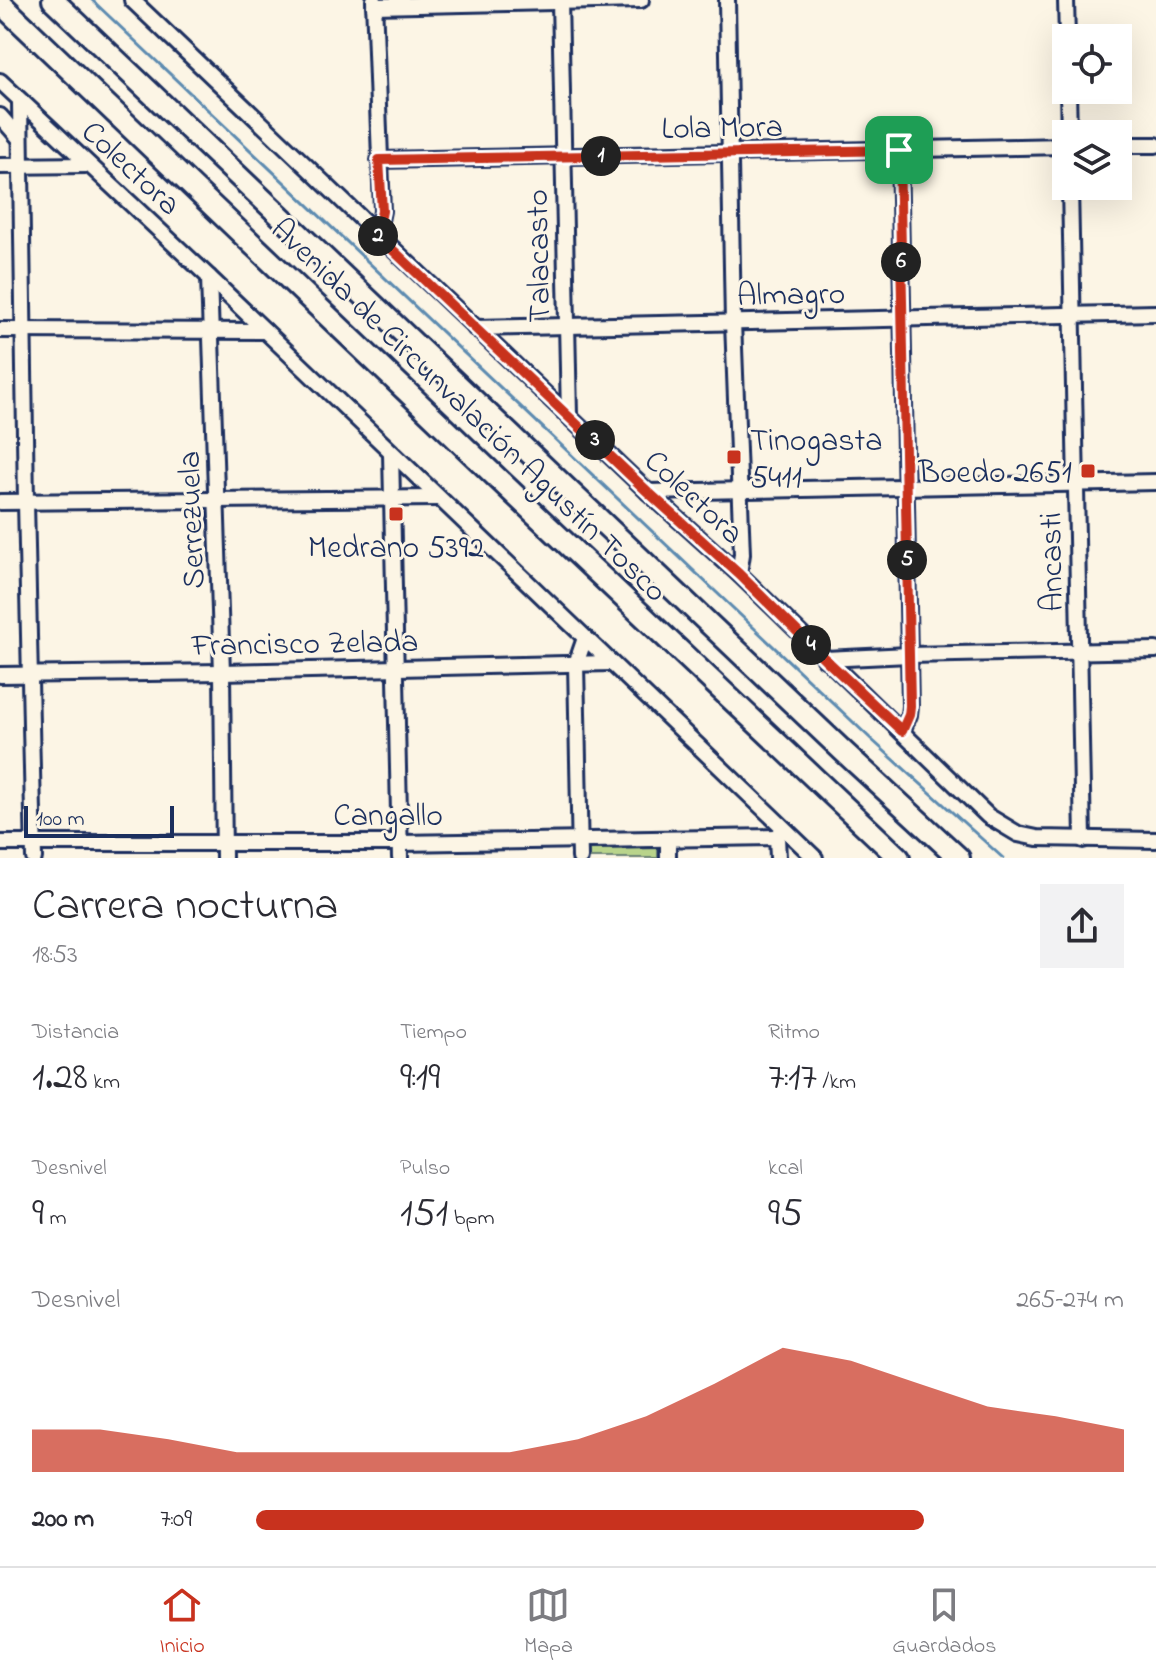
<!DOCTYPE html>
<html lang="es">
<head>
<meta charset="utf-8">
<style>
	:root { --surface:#fff; --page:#f2f2f3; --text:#2b2b33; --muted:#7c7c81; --line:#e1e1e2; --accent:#c8321e }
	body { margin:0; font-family:"Indie Flower",sans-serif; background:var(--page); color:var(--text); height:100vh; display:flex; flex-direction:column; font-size:30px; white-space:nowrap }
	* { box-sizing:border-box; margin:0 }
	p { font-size:26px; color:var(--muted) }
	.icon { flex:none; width:44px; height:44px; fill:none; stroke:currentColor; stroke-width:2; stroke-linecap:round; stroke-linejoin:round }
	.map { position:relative; height:858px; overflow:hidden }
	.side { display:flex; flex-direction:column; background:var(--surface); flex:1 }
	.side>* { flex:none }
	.controls { position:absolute; left:1052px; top:24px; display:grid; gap:16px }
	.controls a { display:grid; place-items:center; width:80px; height:80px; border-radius:0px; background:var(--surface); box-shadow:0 8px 32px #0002; font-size:40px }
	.scale { position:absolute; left:24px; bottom:20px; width:150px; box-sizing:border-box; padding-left:8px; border:4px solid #1b2f5e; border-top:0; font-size:22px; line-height:28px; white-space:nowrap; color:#1b2f5e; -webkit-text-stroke:6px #fcf5e5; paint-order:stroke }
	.pin { position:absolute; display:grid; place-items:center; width:68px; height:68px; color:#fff; margin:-34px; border-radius:16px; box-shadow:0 4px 12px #0006 }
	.km { position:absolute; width:40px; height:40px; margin:-20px; border-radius:50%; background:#222; color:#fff; font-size:22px; line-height:40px; text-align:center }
	.round { display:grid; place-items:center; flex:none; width:84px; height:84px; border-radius:0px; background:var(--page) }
	.overview { display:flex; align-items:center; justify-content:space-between; height:136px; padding:0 32px }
	h1 { font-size:44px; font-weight:600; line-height:60px }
	.stats { display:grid; grid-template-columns:repeat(3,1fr); gap:12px; height:136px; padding:8px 32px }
	.stats div { display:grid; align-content:center }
	.stats b { font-size:40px; font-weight:600 }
	.stats small { font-size:22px; font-weight:400 }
	.stats p { font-size:22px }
	.chart { height:224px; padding:16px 32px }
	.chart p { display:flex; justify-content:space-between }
	.chart svg { width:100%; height:144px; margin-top:8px; fill:var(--accent); opacity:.7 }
	ul { padding:0 32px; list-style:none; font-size:26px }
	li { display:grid; grid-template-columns:128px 96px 1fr; align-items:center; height:60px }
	li i { height:20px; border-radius:10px; background:var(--accent) }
	.dock { display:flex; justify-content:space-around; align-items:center; height:112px; border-top:2px solid var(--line); background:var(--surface); font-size:22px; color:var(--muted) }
	.dock a { display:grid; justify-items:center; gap:4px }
	.dock .selected { color:var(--accent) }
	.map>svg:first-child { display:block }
</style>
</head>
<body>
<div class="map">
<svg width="1156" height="858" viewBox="0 0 1156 858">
	<rect width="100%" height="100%" fill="#fcf5e5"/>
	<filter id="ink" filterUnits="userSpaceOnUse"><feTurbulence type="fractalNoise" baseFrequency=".0125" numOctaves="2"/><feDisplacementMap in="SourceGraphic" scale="16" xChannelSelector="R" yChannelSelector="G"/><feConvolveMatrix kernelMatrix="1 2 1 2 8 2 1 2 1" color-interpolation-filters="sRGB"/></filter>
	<g filter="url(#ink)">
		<polygon fill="#b9d48b" stroke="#6a8274" stroke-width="2" points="658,848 658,858 587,858 587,849"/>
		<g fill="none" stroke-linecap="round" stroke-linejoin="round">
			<polyline stroke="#5b8ab0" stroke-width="3" points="92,0 871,739 1003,858"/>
			<defs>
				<g id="minor">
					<polyline points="132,0 648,492 739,574 988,816 1018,834 1037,838 1156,840"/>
					<polyline points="374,0 382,211 377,235"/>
					<polyline points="560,0 569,415"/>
					<polyline points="727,0 733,322 742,554 739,574"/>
					<polyline points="1066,0 1067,38"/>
					<polyline points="374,6 641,0"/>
					<polyline points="0,81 209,277 815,858"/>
					<polyline points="1068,90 1069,134"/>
					<polyline points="20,102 26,502 34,858"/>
					<polyline points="0,116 20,139"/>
					<polyline points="1118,145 1156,145"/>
					<polyline points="899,150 910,706 909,715 902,731"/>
					<polyline points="379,160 1066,146"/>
					<polyline points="0,166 88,165"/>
					<polyline points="1070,186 1083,840"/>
					<polyline points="209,277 222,672 224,858"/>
					<polyline points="475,328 1156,313"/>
					<polyline points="0,330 265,331"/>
					<polyline points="391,453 400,858"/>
					<polyline points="648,492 1156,482"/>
					<polyline points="0,502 438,498"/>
					<polyline points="825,659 909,655 1156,650"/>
					<polyline points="0,675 222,672 611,663"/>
					<polyline points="0,843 400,843 777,837"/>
					<polyline points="580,858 576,664 585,638"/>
					<polyline points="668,858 668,839"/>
					<polyline points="778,858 777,837 781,832"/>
				</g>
				<g id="highway">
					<polyline points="53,0 844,752 959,858"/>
					<polyline points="0,3 513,493 899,858"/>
				</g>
			</defs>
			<use href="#minor" stroke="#1b2f5e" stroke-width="20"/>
			<use href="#highway" stroke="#1b2f5e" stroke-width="26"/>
			<use href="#minor" stroke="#fcf5e5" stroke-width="14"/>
			<use href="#highway" stroke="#fcf5e5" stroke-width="20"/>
		</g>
	</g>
	<g fill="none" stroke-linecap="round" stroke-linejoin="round" filter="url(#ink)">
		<defs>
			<polygon id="route" points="899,150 910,706 909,715 902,731 825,659 739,574 648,492 377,235 382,211 379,160"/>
		</defs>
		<use href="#route" stroke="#fff" stroke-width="16"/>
		<use href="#route" stroke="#c8321e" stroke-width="10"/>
	</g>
	<g fill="#c8321e" stroke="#fcf5e5" stroke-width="3">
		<rect x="726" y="449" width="16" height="16" rx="4"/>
		<rect x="1080" y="463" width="16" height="16" rx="4"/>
		<rect x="388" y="506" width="16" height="16" rx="4"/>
	</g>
	<g text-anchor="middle" stroke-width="6" stroke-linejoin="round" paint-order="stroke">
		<g font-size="32" fill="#1b2f5e" stroke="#fcf5e5">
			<text transform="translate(722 126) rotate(-1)" y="11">Lola Mora</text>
			<text transform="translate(132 167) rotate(43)" y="11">Colectora</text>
			<text transform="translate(537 256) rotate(-91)" y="11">Talacasto</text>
			<text transform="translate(791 293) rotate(-1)" y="11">Almagro</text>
			<text transform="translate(470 409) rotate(44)" y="11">Avenida de Circunvalación Agustín Tosco</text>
			<text transform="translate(695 496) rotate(43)" y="11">Colectora</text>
			<text transform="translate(190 520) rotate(-92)" y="11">Serrezuela</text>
			<text transform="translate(1050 562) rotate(-91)" y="11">Ancasti</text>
			<text transform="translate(305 642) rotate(-1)" y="11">Francisco Zelada</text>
			<text x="388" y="825">Cangallo</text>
		</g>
		<g font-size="32" fill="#1b2f5e" stroke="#fcf5e5" text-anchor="start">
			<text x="750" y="450">Tinogasta<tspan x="750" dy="37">5411</tspan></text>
			<text x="1072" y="482" text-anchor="end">Boedo 2651</text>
			<text x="396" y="557" text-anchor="middle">Medrano 5392</text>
		</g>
	</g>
</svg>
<div class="controls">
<a><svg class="icon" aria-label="locate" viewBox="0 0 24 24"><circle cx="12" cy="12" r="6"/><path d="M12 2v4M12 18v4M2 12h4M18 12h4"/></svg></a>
<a><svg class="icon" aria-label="layers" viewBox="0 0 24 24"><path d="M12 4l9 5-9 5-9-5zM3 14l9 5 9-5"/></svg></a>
</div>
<div class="scale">100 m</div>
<div class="pin" style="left:899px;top:150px;background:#1e9e55"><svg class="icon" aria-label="arrive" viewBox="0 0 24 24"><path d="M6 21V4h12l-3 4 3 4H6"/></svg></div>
<b class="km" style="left:601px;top:156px">1</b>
<b class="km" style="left:378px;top:236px">2</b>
<b class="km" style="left:595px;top:440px">3</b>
<b class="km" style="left:811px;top:645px">4</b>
<b class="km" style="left:907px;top:560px">5</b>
<b class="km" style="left:901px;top:262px">6</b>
</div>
<section class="side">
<div class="overview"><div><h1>Carrera nocturna</h1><p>18:53</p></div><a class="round"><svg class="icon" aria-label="share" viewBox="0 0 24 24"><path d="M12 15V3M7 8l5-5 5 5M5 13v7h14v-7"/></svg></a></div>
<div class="stats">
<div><p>Distancia</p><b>1.28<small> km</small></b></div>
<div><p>Tiempo</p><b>9:19</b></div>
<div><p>Ritmo</p><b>7:17<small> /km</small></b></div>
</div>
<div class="stats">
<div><p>Desnivel</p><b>9<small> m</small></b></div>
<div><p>Pulso</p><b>151<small> bpm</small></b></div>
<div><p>kcal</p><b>95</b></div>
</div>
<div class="chart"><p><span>Desnivel</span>265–274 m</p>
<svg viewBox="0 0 160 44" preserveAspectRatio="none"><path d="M0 44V31L10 31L20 34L30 38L40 38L50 38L60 38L70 38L80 34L90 27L100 17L110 6L120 10L130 17L140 24L150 27L160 31V44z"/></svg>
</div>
<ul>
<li><b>200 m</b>7:09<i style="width:77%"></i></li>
</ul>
</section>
<nav class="dock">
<a class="selected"><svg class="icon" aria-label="home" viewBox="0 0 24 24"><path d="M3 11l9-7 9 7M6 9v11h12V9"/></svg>Inicio</a>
<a><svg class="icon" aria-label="map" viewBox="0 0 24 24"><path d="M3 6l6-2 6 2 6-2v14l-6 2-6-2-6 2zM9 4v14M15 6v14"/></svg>Mapa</a>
<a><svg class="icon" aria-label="saved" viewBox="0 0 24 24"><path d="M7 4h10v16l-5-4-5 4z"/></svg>Guardados</a>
</nav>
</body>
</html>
